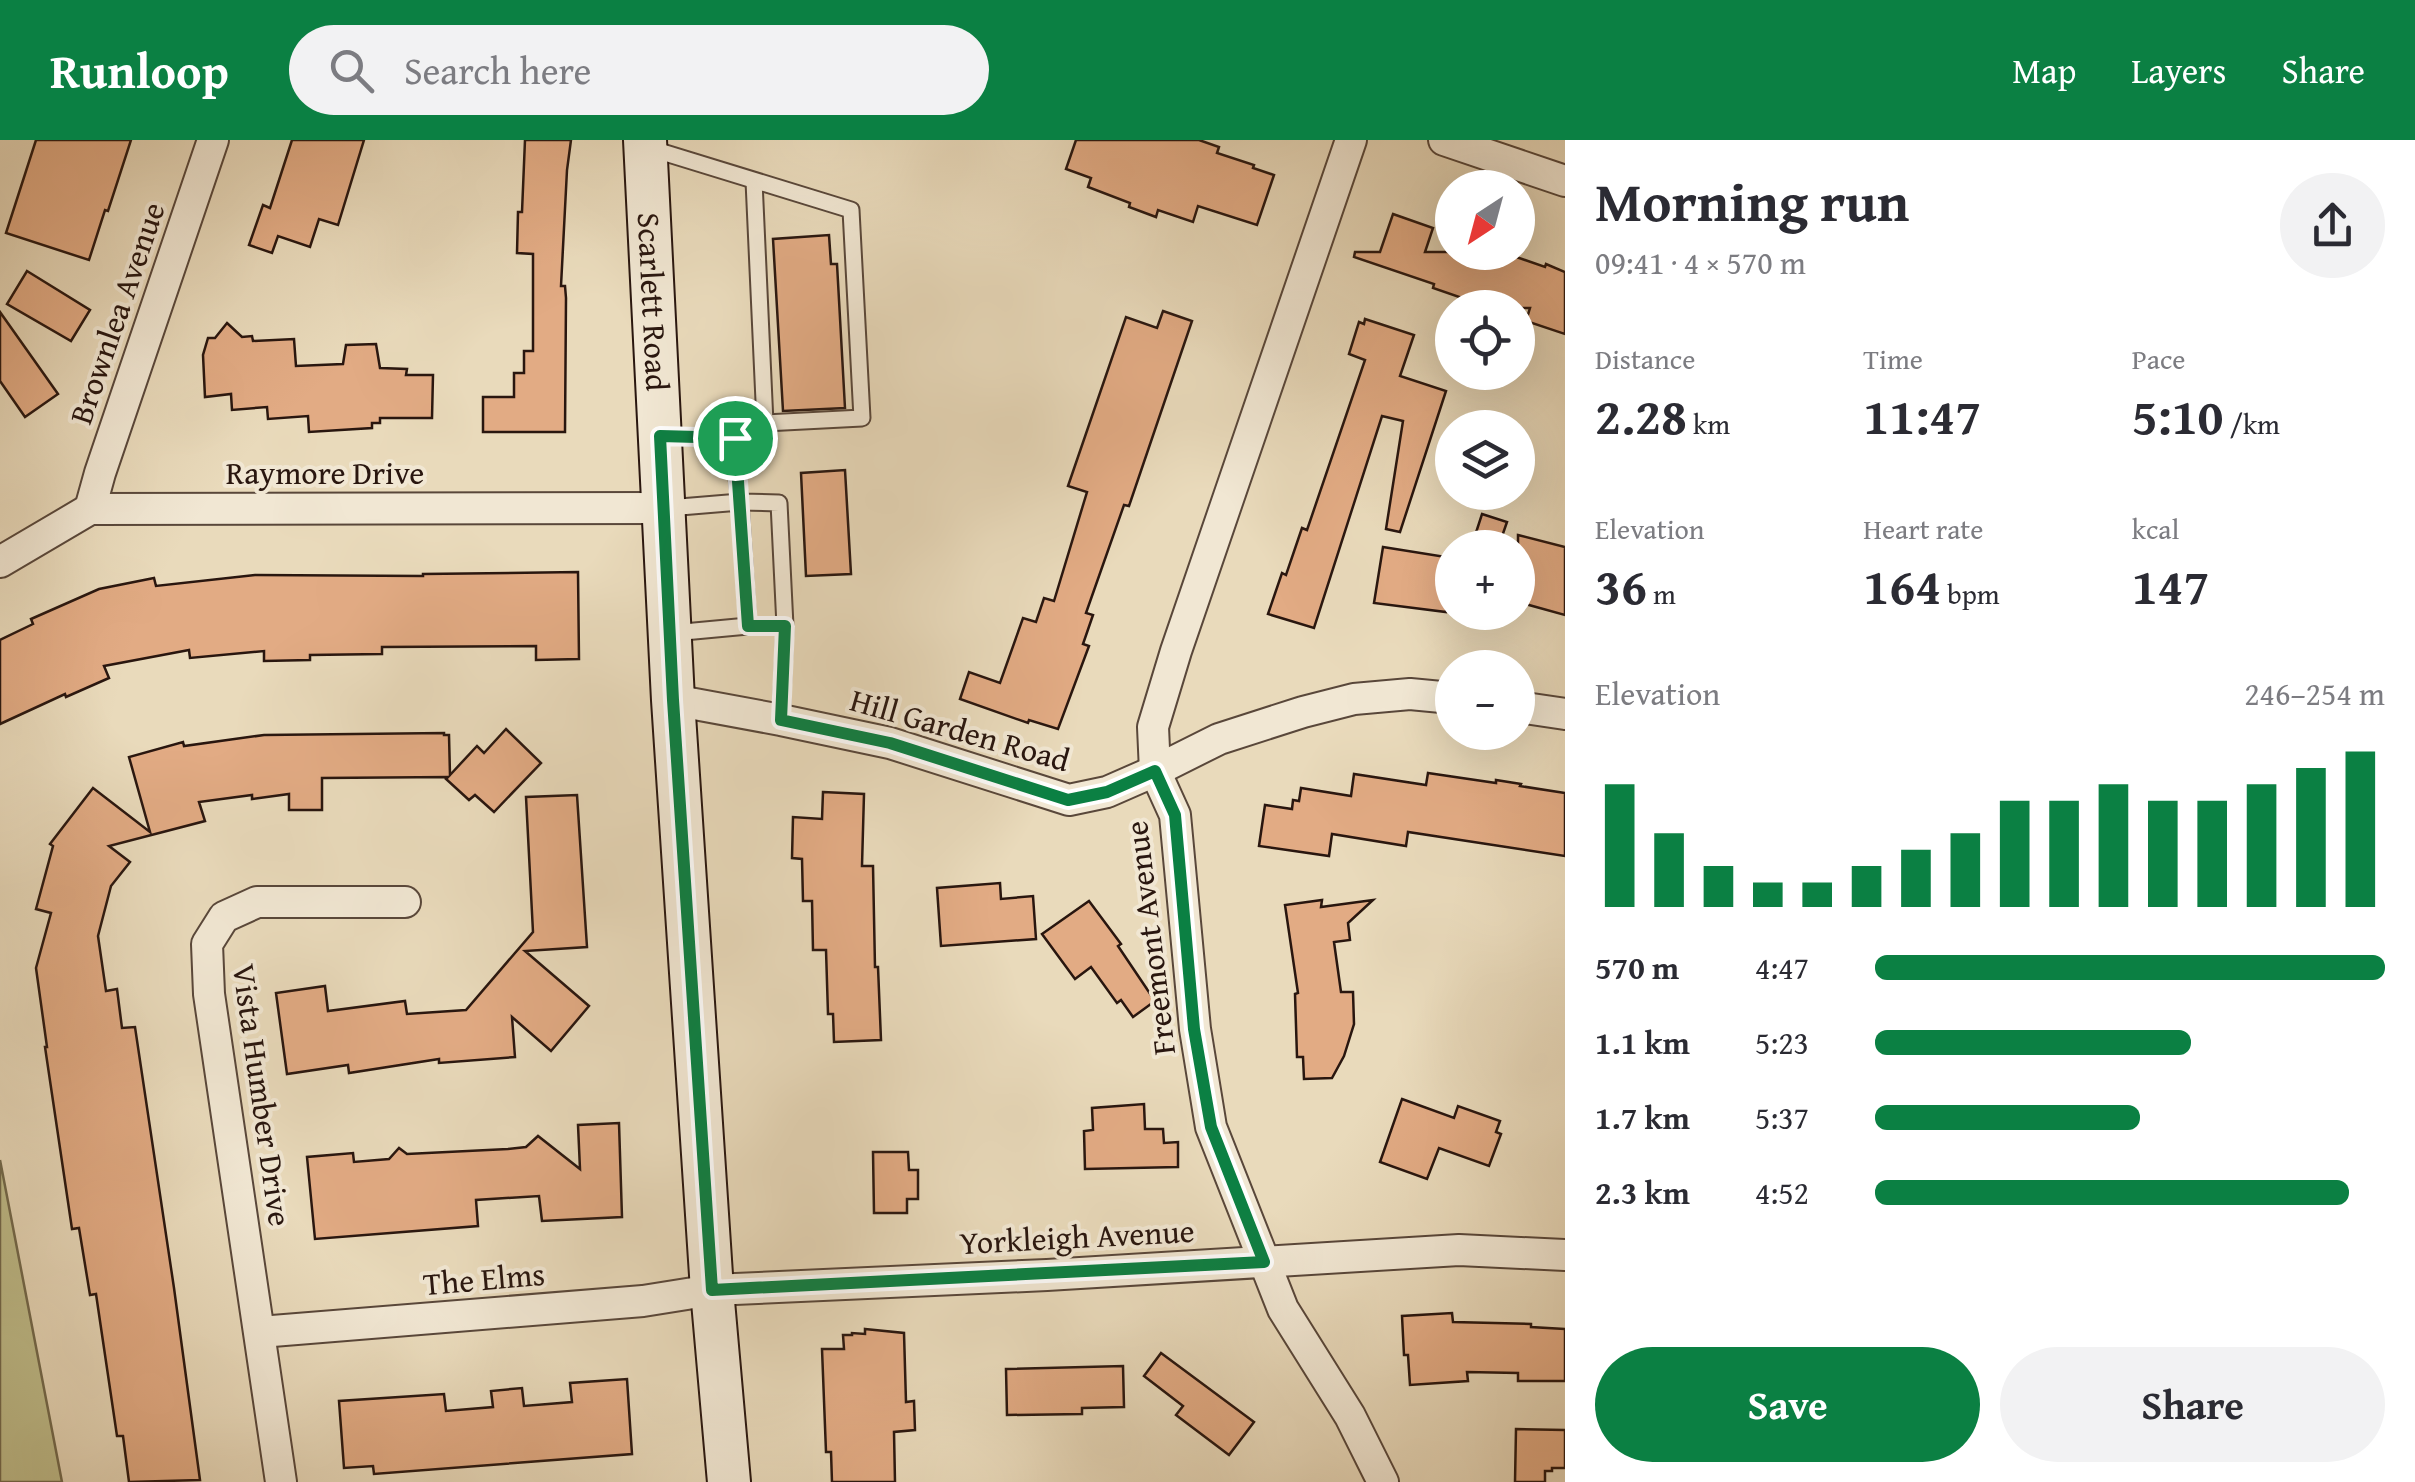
<!DOCTYPE html>
<html lang="en">
<head>
<meta charset="utf-8">
<style>
	:root { --surface:#fff; --page:#f2f2f3; --text:#2b2b33; --muted:#7c7c81; --accent:#0b8043 }
	body { margin:0; font-family:"Gentium Book Plus",serif; background:var(--page); color:var(--text); height:100vh; display:flex; flex-direction:column; font-size:38px; white-space:nowrap }
	* { box-sizing:border-box; margin:0 }
	p { font-size:32px; color:var(--muted) }
	.icon { flex:none; width:55px; height:55px; fill:none; stroke:currentColor; stroke-width:2; stroke-linecap:round; stroke-linejoin:round }
	.map { position:relative; flex:1; overflow:hidden }
	.drawer { display:flex; flex-direction:column; background:var(--surface); width:850px }
	.drawer>* { flex:none }
	.needle { width:65px; rotate:216deg }
	.controls { position:absolute; left:1435px; top:30px; display:grid; gap:20px }
	.controls a { display:grid; place-items:center; width:100px; height:100px; border-radius:50%; background:var(--surface); box-shadow:0 10px 40px #0002; font-size:50px }
	.pin { position:absolute; display:grid; place-items:center; width:85px; height:85px; color:#fff; margin:-42px; border:5px solid #fff; border-radius:50%; box-shadow:0 2px 10px #0007 }
	.round { display:grid; place-items:center; flex:none; width:105px; height:105px; border-radius:52px; background:var(--page) }
	.head { display:flex; align-items:center; justify-content:space-between; height:170px; padding:0 30px }
	h1 { font-size:55px; font-weight:700; line-height:75px }
	.figures { display:grid; grid-template-columns:repeat(3,1fr); gap:15px; height:170px; padding:10px 30px }
	.figures div { display:grid; align-content:center }
	.figures b { font-size:50px; font-weight:700 }
	.figures small { font-size:28px; font-weight:400 }
	.figures p { font-size:28px }
	.chart { height:280px; padding:20px 30px }
	.chart p { display:flex; justify-content:space-between }
	.chart svg { width:100%; height:180px; margin-top:10px; stroke:var(--accent); stroke-width:6 }
	.button { display:flex; gap:20px; margin-top:auto; padding:20px 30px }
	.button a { flex:1; height:115px; border-radius:60px; background:var(--accent); color:#fff; font-size:40px; font-weight:700; line-height:115px; text-align:center }
	.button a+a { background:var(--page); color:var(--text) }
	ul { padding:0 30px; list-style:none; font-size:32px }
	li { display:grid; grid-template-columns:160px 120px 1fr; align-items:center; height:75px }
	li i { height:25px; border-radius:12px; background:var(--accent) }
	header { display:flex; align-items:center; gap:60px; box-sizing:border-box; height:140px; padding:0 50px; background:var(--accent); color:#fff }
	header strong { font-size:48px }
	nav { display:flex; gap:55px; margin-inline-start:auto; font-size:35px }
	.search { width:700px; height:90px; background:var(--page); display:flex; align-items:center; gap:25px; box-sizing:border-box; padding:0 35px; border-radius:55px; color:var(--muted); font-size:38px }
	main { display:flex; flex:1; min-height:0 }
	.map>svg:first-child { display:block }
</style>
</head>
<body>
<header>
<strong>Runloop</strong>
<div class="search"><svg class="icon" aria-label="search" viewBox="0 0 24 24"><circle cx="10" cy="10" r="6"/><path d="M15 15l6 6"/></svg>Search here</div>
<nav><a>Map</a><a>Layers</a><a>Share</a></nav>
</header>
<main>
<div class="map">
<svg width="1565" height="1342" viewBox="0 0 1565 1342">
	<rect width="100%" height="100%" fill="#e9dabb"/>
	<filter id="stains"><feTurbulence type="fractalNoise" baseFrequency=".002" numOctaves="4"/><feColorMatrix values="0 0 0 0 .2 0 0 0 0 .09 0 0 0 0 .02 0 0 0 .5 -.17"/></filter>
	<radialGradient id="worn" r=".72"><stop offset=".6" stop-color="#630" stop-opacity="0"/><stop offset="1" stop-color="#630" stop-opacity=".3"/></radialGradient>
	<polygon fill="#bfbd8b" stroke="#746a4d" stroke-width="2.5" points="0,1020 62,1342 0,1342"/>
	<g fill="#e2ab84" stroke="#29160f" stroke-width="2.5">
		<polygon points="36,0 131,0 108,71 105,70 89,120 6,93"/>
		<polygon points="292,0 364,0 338,85 319,79 310,107 278,96 272,113 249,105 263,65 270,68"/>
		<polygon points="525,0 571,0 567,30 561,146 565,146 566,158 565,292 483,292 483,257 514,257 514,233 524,233 524,211 533,211 533,114 517,113 518,72 522,72"/>
		<polygon points="1076,0 1199,0 1219,7 1217,13 1254,25 1253,28 1274,35 1257,85 1198,66 1193,82 1158,70 1156,77 1129,67 1130,63 1088,47 1091,38 1066,29"/>
		<polygon points="1393,74 1433,88 1425,112 1502,112 1545,127 1546,124 1565,132 1565,194 1526,181 1530,168 1491,168 1433,148 1434,144 1354,117 1355,112 1380,112"/>
		<polygon points="829,95 831,124 837,124 845,268 783,271 773,99"/>
		<polygon points="27,131 90,170 71,201 7,164"/>
		<polygon points="1163,171 1192,181 1129,366 1124,365 1086,473 1093,475 1083,504 1089,506 1058,589 1029,580 1028,583 960,559 969,532 1000,543 1023,478 1036,482 1044,458 1054,461 1087,352 1068,346 1126,177 1157,188"/>
		<polygon points="0,172 58,254 25,277 0,241"/>
		<polygon points="1365,179 1414,195 1400,236 1446,251 1400,392 1386,389 1403,281 1382,276 1314,488 1268,474 1282,433 1286,435 1302,388 1307,390 1365,220 1349,214 1359,182 1364,184"/>
		<polygon points="227,183 242,197 252,196 253,201 294,199 296,226 343,224 346,205 376,204 380,228 407,229 406,235 433,235 432,278 380,278 380,283 372,283 372,288 309,292 308,276 268,279 267,267 232,270 231,254 205,257 203,215 208,198 215,198"/>
		<polygon points="845,330 851,434 806,436 801,333"/>
		<polygon points="1482,374 1507,382 1498,408 1471,408"/>
		<polygon points="1518,395 1565,407 1565,475 1518,462"/>
		<polygon points="1383,407 1452,418 1446,472 1374,463"/>
		<polygon points="578,432 579,519 536,520 536,506 382,507 382,514 310,515 310,520 264,521 264,511 190,518 189,510 104,526 109,538 66,557 65,554 0,584 0,500 33,484 31,479 99,449 154,438 156,446 255,435 423,436 423,434"/>
		<polygon points="506,589 541,623 494,672 475,655 469,660 446,639 448,637 322,638 322,670 289,670 289,654 252,659 252,655 199,662 205,681 109,706 130,722 111,746 98,796 106,851 117,849 122,888 135,887 174,1148 200,1340 129,1342 123,1296 117,1296 96,1154 90,1155 79,1088 72,1089 45,907 47,907 36,828 51,773 36,769 53,706 50,704 93,648 150,692 129,617 183,602 184,606 264,595 444,593 444,595 449,595 450,635 477,606 484,613"/>
		<polygon points="1428,633 1496,643 1496,640 1521,644 1520,646 1565,653 1565,716 1408,692 1406,706 1332,694 1329,716 1259,706 1265,665 1292,669 1293,660 1299,661 1301,648 1351,656 1354,634 1426,645"/>
		<polygon points="823,652 864,654 862,726 873,726 875,827 878,827 881,900 834,902 833,874 828,874 826,810 813,810 812,761 803,761 802,719 792,718 793,677 822,679"/>
		<polygon points="577,655 587,807 525,811 589,866 551,911 512,877 515,917 439,923 439,919 349,933 348,925 287,934 276,853 325,846 328,871 405,861 407,874 466,870 533,792 526,657"/>
		<polygon points="1000,743 1001,759 1033,756 1036,799 941,806 937,748"/>
		<polygon points="1322,760 1321,767 1373,760 1348,783 1350,800 1334,802 1341,852 1353,852 1354,884 1344,916 1332,938 1304,939 1303,917 1297,917 1295,854 1298,853 1285,765"/>
		<polygon points="1089,761 1121,804 1118,806 1155,861 1133,877 1121,860 1117,863 1091,827 1075,839 1042,794"/>
		<polygon points="1402,959 1454,978 1458,966 1500,981 1496,992 1501,994 1489,1026 1439,1008 1427,1039 1380,1022"/>
		<polygon points="1144,964 1145,989 1163,989 1164,1003 1178,1002 1178,1027 1085,1029 1084,991 1093,990 1092,968"/>
		<polygon points="619,983 622,1077 542,1081 539,1056 476,1060 478,1086 315,1099 307,1017 353,1013 354,1022 389,1019 399,1008 407,1014 508,1009 526,1007 538,996 580,1029 578,985"/>
		<polygon points="873,1012 908,1012 909,1030 918,1030 918,1059 907,1059 907,1073 874,1073"/>
		<polygon points="1452,1173 1453,1182 1531,1184 1531,1187 1565,1189 1565,1241 1518,1241 1518,1233 1467,1232 1468,1241 1410,1245 1408,1215 1404,1215 1402,1176"/>
		<polygon points="865,1189 904,1193 906,1262 914,1261 915,1290 894,1292 895,1342 832,1342 831,1312 826,1312 822,1209 844,1209 843,1195 852,1195 852,1193 865,1194"/>
		<polygon points="1161,1213 1254,1282 1229,1315 1176,1275 1183,1266 1144,1236"/>
		<polygon points="1123,1226 1124,1267 1082,1268 1082,1274 1007,1275 1006,1229"/>
		<polygon points="627,1239 632,1314 374,1334 373,1326 344,1328 339,1261 444,1254 446,1271 493,1267 491,1251 522,1248 524,1266 572,1262 570,1243"/>
		<polygon points="1516,1289 1565,1290 1565,1328 1552,1328 1552,1331 1545,1331 1545,1342 1515,1342"/>
	</g>
	<g fill="none" stroke-linecap="round" stroke-linejoin="round">
		<defs>
			<g id="service">
				<polyline points="649,8 851,70 862,278 765,283 735,298 735,322 740,362 779,363 785,486"/>
				<polyline points="754,41 765,283"/>
				<polyline points="664,296 735,298"/>
				<polyline points="668,368 740,362 748,486"/>
				<polyline points="673,493 748,486 785,486 781,580"/>
			</g>
			<g id="minor">
				<polyline points="1351,0 1176,511 1153,587 1155,631 1175,675 1195,889 1211,987 1283,1169 1350,1276 1383,1342"/>
				<polyline points="1444,0 1565,41"/>
				<polyline points="90,369 100,333 213,0"/>
				<polyline points="0,422 90,369 664,368"/>
				<polyline points="673,560 781,580 890,603 1069,660 1107,652 1155,631 1219,599 1303,572 1354,559 1410,554 1452,558"/>
				<polyline points="1518,567 1565,574"/>
				<polyline points="260,1192 643,1161 712,1150 1047,1135 1459,1110 1565,1115"/>
				<polyline points="281,1342 209,854 207,804 224,777 257,762 405,762"/>
			</g>
			<g id="secondary">
				<path id="s1" d="M 645,0 L 673,560 L 712,1150 L 729,1342"/>
			</g>
		</defs>
		<use href="#service" stroke="#59473a" stroke-width="19"/>
		<use href="#minor" stroke="#59473a" stroke-width="34"/>
		<use href="#secondary" stroke="#29160f" stroke-width="46"/>
		<use href="#service" stroke="#f1e7d3" stroke-width="15"/>
		<use href="#minor" stroke="#f1e7d3" stroke-width="30"/>
		<use href="#secondary" stroke="#f1e7d3" stroke-width="42"/>
	</g>
	<g fill="none" stroke-linecap="round" stroke-linejoin="round">
		<defs>
			<polygon id="route" points="660,296 735,298 748,486 785,486 781,580 890,603 1068,660 1107,652 1155,631 1175,675 1194,889 1211,987 1264,1122 712,1150 673,560"/>
		</defs>
		<use href="#route" stroke="#fff" stroke-width="20"/>
		<use href="#route" stroke="#0b8043" stroke-width="12"/>
	</g>
	<g text-anchor="middle" stroke-width="8" stroke-linejoin="round" paint-order="stroke">
		<g font-size="32" fill="#29160f" stroke="#f1e7d3">
			<text dy="11" stroke="none"><textPath href="#s1" startOffset="162">Scarlett Road</textPath></text>
			<text transform="translate(117 173) rotate(-71)" y="11">Brownlea Avenue</text>
			<text x="325" y="344">Raymore Drive</text>
			<text transform="translate(960 590) rotate(16)" y="11">Hill Garden Road</text>
			<text transform="translate(1150 798) rotate(-97)" y="11">Freemont Avenue</text>
			<text transform="translate(262 955) rotate(82)" y="11">Vista Humber Drive</text>
			<text transform="translate(1077 1097) rotate(-3)" y="11">Yorkleigh Avenue</text>
			<text transform="translate(484 1139) rotate(-5)" y="11">The Elms</text>
		</g>
	</g>
	<rect width="100%" height="100%" filter="url(#stains)"/>
	<rect width="100%" height="100%" fill="url(#worn)"/>
</svg>
<div class="controls">
<a><svg class="needle" viewBox="-14 -14 28 28"><path d="M0-13l5 13h-10z" fill="#e53935"/><path d="M0 13l5-13h-10z" fill="#7c7c81"/></svg></a>
<a><svg class="icon" aria-label="locate" viewBox="0 0 24 24"><circle cx="12" cy="12" r="6"/><path d="M12 2v4M12 18v4M2 12h4M18 12h4"/></svg></a>
<a><svg class="icon" aria-label="layers" viewBox="0 0 24 24"><path d="M12 4l9 5-9 5-9-5zM3 14l9 5 9-5"/></svg></a>
<a>+</a>
<a>−</a>
</div>
<div class="pin" style="left:735px;top:298px;background:#1e9e55"><svg class="icon" aria-label="arrive" viewBox="0 0 24 24"><path d="M6 21V4h12l-3 4 3 4H6"/></svg></div>
</div>
<section class="drawer">
<div class="head"><div><h1>Morning run</h1><p>09:41 · 4 × 570 m</p></div><a class="round"><svg class="icon" aria-label="share" viewBox="0 0 24 24"><path d="M12 15V3M7 8l5-5 5 5M5 13v7h14v-7"/></svg></a></div>
<div class="figures">
<div><p>Distance</p><b>2.28<small> km</small></b></div>
<div><p>Time</p><b>11:47</b></div>
<div><p>Pace</p><b>5:10<small> /km</small></b></div>
</div>
<div class="figures">
<div><p>Elevation</p><b>36<small> m</small></b></div>
<div><p>Heart rate</p><b>164<small> bpm</small></b></div>
<div><p>kcal</p><b>147</b></div>
</div>
<div class="chart"><p><span>Elevation</span>246–254 m</p>
<svg viewBox="0 0 160 44" preserveAspectRatio="none"><path d="M5 44V14M15 44V26M25 44V34M35 44V38M45 44V38M55 44V34M65 44V30M75 44V26M85 44V18M95 44V18M105 44V14M115 44V18M125 44V18M135 44V14M145 44V10M155 44V6"/></svg>
</div>
<ul>
<li><b>570 m</b>4:47<i style="width:100%"></i></li>
<li><b>1.1 km</b>5:23<i style="width:62%"></i></li>
<li><b>1.7 km</b>5:37<i style="width:52%"></i></li>
<li><b>2.3 km</b>4:52<i style="width:93%"></i></li>
</ul>
<div class="button"><a>Save</a><a>Share</a></div>
</section>
</main>
</body>
</html>
